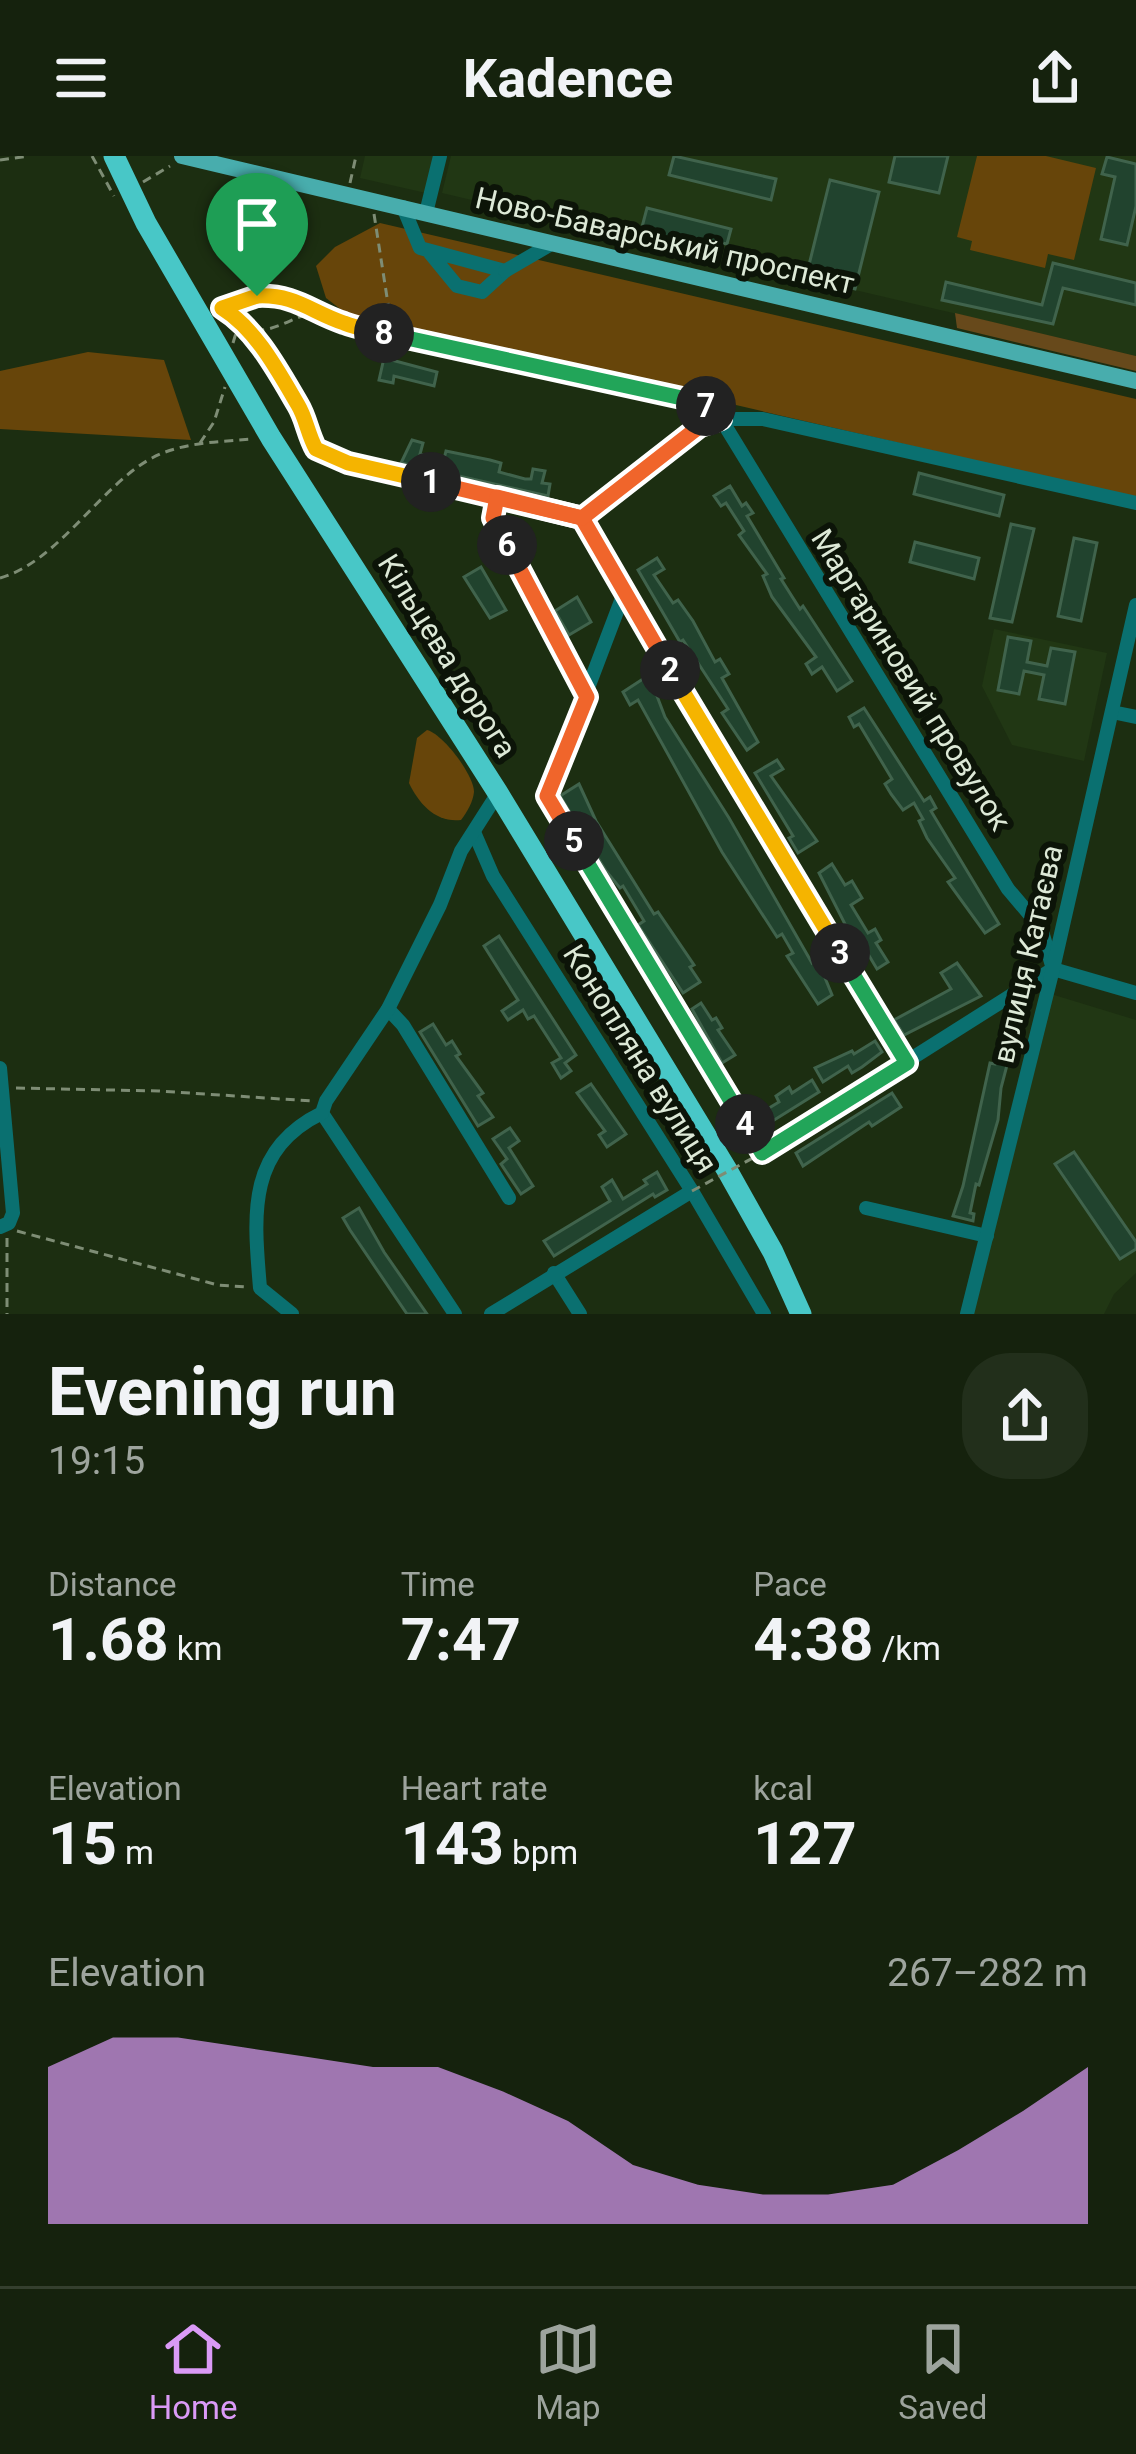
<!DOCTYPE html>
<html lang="en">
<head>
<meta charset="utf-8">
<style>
	:root { --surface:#15220d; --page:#222f1b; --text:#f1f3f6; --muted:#9da49d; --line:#343f2e; --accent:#da9af6 }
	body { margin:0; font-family:Roboto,sans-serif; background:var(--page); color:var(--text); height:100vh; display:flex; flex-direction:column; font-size:45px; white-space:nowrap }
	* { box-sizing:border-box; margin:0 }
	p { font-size:39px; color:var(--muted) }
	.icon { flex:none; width:66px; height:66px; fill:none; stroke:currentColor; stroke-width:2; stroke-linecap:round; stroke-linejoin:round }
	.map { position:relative; height:1158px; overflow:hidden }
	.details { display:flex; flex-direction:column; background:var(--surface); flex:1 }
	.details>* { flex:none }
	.pin { position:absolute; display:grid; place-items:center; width:102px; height:102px; color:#fff; margin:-123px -51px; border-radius:50% 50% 50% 0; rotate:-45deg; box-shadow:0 0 12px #0007 }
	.pin .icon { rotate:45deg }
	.km { position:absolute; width:60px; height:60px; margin:-30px; border-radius:50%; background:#222; color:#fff; font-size:33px; line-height:60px; text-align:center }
	.round { display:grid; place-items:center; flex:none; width:126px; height:126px; border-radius:48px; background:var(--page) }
	.summary { display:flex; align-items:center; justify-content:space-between; height:204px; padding:0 48px }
	h1 { font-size:66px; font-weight:700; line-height:90px }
	.figures { display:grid; grid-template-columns:repeat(3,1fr); gap:18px; height:204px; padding:12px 48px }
	.figures div { display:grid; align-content:center }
	.figures b { font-size:60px; font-weight:700 }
	.figures small { font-size:33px; font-weight:400 }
	.figures p { font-size:33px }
	.chart { height:336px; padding:24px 48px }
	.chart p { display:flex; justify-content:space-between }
	.chart svg { width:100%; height:216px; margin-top:12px; fill:var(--accent); opacity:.7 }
	header { display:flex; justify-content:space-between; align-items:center; height:156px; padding:0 48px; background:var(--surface); font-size:54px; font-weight:700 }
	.tab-bar { display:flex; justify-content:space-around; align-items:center; height:168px; border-top:3px solid var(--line); background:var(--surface); font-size:33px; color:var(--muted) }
	.tab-bar a { display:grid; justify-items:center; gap:6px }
	.tab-bar .selected { color:var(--accent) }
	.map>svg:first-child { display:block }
</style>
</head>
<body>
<header><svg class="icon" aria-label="menu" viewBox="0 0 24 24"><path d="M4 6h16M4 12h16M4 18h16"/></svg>Kadence<svg class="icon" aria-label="share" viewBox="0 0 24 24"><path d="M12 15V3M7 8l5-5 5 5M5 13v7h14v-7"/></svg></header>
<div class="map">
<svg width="1136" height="1158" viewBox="0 0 1136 1158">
	<rect width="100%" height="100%" fill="#1c2e11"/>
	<g fill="#213714">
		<polygon points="365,0 435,0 426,37 360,22"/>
		<polygon points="451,0 1136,0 1136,200 442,37"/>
		<polygon points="994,473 1107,497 1084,605 1012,589 982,530"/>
		<polygon points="1051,838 1136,864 1136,1117 1114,1138 1104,1158 973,1158"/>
	</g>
	<g fill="#67450a">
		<polygon points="977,0 1046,0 1096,12 1074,104 1048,98 1045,112 970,94 972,85 957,81"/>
		<polygon points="380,67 1136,243 1136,342 348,159 326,142 316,110 335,91"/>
		<polygon points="88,196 164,204 191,284 0,273 0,215"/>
		<path d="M 427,574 C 443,578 474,619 474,636 C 473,646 467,656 461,664 C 436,667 419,648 409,627 L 417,582 Z"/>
	</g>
	<polygon fill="#67491b" points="955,157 1136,200 1136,215 957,172"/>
	<g fill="#21432e" stroke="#40634c" stroke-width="3">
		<polygon points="674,0 776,23 771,44 669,19"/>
		<polygon points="895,0 948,0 939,37 889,26"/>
		<polygon points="1107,1 1136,8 1136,50 1127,89 1101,83 1115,21 1102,18"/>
		<polygon points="830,24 879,36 855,133 806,121"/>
		<polygon points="647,52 731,73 727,88 717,86 715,93 657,79 658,75 642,71"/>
		<polygon points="1053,107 1136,127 1136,149 1063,132 1053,168 942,144 946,126 1042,149"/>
		<polygon points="384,202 437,216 434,230 394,220 393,227 379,224"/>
		<polygon points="412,284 423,287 420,298 444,303 446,295 490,304 501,307 499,316 525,323 531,323 533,313 545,315 542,327 550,328 548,340 401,307"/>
		<polygon points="919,317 1004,339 999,360 914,338"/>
		<polygon points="730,330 742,350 746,347 753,357 747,360 784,422 781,423 800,453 803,450 852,525 837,535 822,511 812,518 806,508 816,501 772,441 763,420 767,418 739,379 744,375 726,347 721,350 714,340"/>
		<polygon points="1011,368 1034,373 1012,466 990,462"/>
		<polygon points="1074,382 1097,387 1081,465 1058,460"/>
		<polygon points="915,386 979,402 974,423 910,406"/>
		<polygon points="657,402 664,413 654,419 673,447 678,444 693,465 715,506 720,503 729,518 722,522 758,586 747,594 722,557 728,553 683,484 680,486 638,414"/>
		<polygon points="481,411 506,454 490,462 464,421"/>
		<polygon points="577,441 591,466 569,479 555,455"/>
		<polygon points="1008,481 1031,485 1027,506 1047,510 1051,492 1075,496 1065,548 1039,543 1044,519 1024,515 1019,538 998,534"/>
		<polygon points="649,519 665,561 729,662 812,807 815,805 823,817 832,839 818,848 787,800 793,797 782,778 777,781 722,696 638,544 630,549 623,536"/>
		<polygon points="864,552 924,645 930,641 936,652 931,655 999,768 985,777 948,726 955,722 927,682 919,665 923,663 914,647 903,654 891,638 885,628 892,623 859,568 854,571 849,561"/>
		<polygon points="777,604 783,613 771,620 817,685 798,697 789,682 793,680 755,617"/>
		<polygon points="579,628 596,665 654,758 658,756 694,809 690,811 700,826 683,837 638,769 644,765 623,730 620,732 606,715 560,640"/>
		<polygon points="832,708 845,729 852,725 862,742 851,749 868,777 875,773 881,784 876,787 888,806 877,813 853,773 849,776 819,717"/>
		<polygon points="499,780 576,899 565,907 571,915 561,922 552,907 561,902 534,860 528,863 523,854 508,864 502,855 518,844 484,790"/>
		<polygon points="957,807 981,840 904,879 894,864 951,833 941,817"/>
		<polygon points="701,847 712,864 716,862 722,872 718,874 735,899 722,907 692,853"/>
		<polygon points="1018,867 1001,932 998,964 979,1029 976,1028 970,1057 974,1058 973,1065 953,1060 963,1030 990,907 995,908 1000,879"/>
		<polygon points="433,868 446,889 452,885 460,898 456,900 483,937 478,940 493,961 478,970 420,876"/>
		<polygon points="875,885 882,896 862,911 852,917 848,910 823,926 815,912 852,895 854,898"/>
		<polygon points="812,924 819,936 763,971 756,960 779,946 776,940 789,931 792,937"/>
		<polygon points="591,928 626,978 607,991 599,979 605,975 577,937"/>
		<polygon points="892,937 901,951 872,970 869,966 803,1010 796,997"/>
		<polygon points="510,972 519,985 509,992 533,1030 521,1038 501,1008 507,1003 493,983"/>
		<polygon points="1074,996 1136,1086 1136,1093 1120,1103 1055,1008"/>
		<polygon points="657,1016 667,1034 655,1041 653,1038 554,1100 544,1085 610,1045 602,1031 612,1024 623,1043 647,1028 644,1024"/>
		<polygon points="359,1052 384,1096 427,1158 407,1158 350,1074 343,1062"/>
	</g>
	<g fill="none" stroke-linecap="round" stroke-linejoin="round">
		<g stroke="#7e8d75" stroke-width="3" stroke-dasharray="9 6" stroke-linecap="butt">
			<polyline points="92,0 114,40"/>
			<polyline points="0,4 29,0"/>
			<polyline points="143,26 170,10"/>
			<polyline points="350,27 356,0"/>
			<polyline points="374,58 391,167"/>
			<polyline points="214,150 240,163 249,173 301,252 316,293 327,299"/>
			<polyline points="222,152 274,139 305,146 347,169 379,176"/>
			<path d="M 233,187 L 236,177 C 247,173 257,176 268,173 C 285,169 301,158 319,155"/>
			<polyline points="200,287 214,266 225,231"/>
			<path d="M 0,422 C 58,406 101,329 152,302 C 182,286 219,286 252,283"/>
			<polyline points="16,932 159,935 312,945"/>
			<polyline points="17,1075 218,1129 246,1131"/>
			<polyline points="7,1082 7,1158"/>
		</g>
		<g stroke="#0a7070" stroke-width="14">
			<polyline points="403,51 420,92 505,115 482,136 457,130 430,97"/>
			<polyline points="426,57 440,0"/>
			<polyline points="505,115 553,87"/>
			<polyline points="393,179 691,244 715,254 721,263 763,263 1136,347"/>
			<polyline points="336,303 582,361 700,270 721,263 1008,733 1041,772 1053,813"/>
			<polyline points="497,341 493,361 587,541"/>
			<polyline points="582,361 907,907"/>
			<polyline points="624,437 547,640 762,997 1053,813 1136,837"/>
			<polyline points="1112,556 1136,561"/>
			<polyline points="474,676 493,720 692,1035 764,1158"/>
			<polyline points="388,853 403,869 509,1042"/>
			<polyline points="0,912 13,1057 9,1067 0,1071"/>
			<polyline points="322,957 455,1158"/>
			<polyline points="866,1052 987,1080"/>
			<polyline points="554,1117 580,1158"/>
			<path d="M 292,1158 L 260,1132 C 254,1060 246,994 322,957 L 326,945 L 388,853 L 440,749 L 461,695 L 498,637"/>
			<polyline points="491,1158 692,1035"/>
			<polyline points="967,1158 1053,813 1136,449"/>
		</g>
		<polyline stroke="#48adad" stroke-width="16" points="182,0 1136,225"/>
		<polyline stroke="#48c7c7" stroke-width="21" points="114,0 146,67 271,282 498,637 727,1014 773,1096 801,1158"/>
		<polyline stroke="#7e8d75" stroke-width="3" stroke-dasharray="9 6" stroke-linecap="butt" points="692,1035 762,997"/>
	</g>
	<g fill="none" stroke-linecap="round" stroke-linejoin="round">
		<defs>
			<path id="split-1" d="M 257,140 L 222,152 C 256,173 278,215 298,249 C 306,262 308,279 316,293 L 348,307 L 431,326"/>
			<polyline id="split-2" points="431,326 582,362 670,514"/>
			<polyline id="split-3" points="670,514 840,797"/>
			<polyline id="split-4" points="745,968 762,997 907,907 840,797"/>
			<polyline id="split-5" points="574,685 745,968"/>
			<polyline id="split-6" points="507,389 587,541 547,640 574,685"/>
			<polyline id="split-7" points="507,389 493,362 497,341 582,362 700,270 721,263 706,250"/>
			<polyline id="split-8" points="384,177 691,244 706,250"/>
			<path id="split-9" d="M 257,140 C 295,138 311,156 344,167 C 356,172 371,174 384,177"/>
		</defs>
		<use href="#split-1" stroke="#fff" stroke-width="24"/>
		<use href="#split-2" stroke="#fff" stroke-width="24"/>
		<use href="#split-3" stroke="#fff" stroke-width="24"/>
		<use href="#split-4" stroke="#fff" stroke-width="24"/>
		<use href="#split-5" stroke="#fff" stroke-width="24"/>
		<use href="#split-6" stroke="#fff" stroke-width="24"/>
		<use href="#split-7" stroke="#fff" stroke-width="24"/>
		<use href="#split-8" stroke="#fff" stroke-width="24"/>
		<use href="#split-9" stroke="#fff" stroke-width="24"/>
		<use href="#split-1" stroke="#f5b400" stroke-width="15"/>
		<use href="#split-2" stroke="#f0652b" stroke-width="15"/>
		<use href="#split-3" stroke="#f5b400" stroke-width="15"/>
		<use href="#split-4" stroke="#22a559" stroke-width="15"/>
		<use href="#split-5" stroke="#22a559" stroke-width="15"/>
		<use href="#split-6" stroke="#f0652b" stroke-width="15"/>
		<use href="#split-7" stroke="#f0652b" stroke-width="15"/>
		<use href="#split-8" stroke="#22a559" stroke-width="15"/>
		<use href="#split-9" stroke="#f5b400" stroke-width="15"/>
	</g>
	<g text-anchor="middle" stroke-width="12" stroke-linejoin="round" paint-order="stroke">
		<g font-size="30" fill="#dde9d7" stroke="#0c1408">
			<text transform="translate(665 85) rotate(13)" y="10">Ново-Баварський проспект</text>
			<text transform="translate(447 500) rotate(58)" y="10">Кільцева дорога</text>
			<text transform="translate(911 524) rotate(58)" y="10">Маргариновий провулок</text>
			<text transform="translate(1028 798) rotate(-77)" y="10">вулиця Катаєва</text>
			<text transform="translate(640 903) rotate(58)" y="10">Конопляна вулиця</text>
		</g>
	</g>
</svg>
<div class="pin" style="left:257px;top:140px;background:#1e9e55"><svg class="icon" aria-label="arrive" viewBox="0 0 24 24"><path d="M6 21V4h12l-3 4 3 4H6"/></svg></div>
<b class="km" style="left:431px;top:326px">1</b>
<b class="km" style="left:670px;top:514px">2</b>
<b class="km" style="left:840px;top:797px">3</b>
<b class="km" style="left:745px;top:968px">4</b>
<b class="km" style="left:574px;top:685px">5</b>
<b class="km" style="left:507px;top:389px">6</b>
<b class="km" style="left:706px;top:250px">7</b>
<b class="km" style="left:384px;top:177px">8</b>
</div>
<section class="details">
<div class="summary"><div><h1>Evening run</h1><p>19:15</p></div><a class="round"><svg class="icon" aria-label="share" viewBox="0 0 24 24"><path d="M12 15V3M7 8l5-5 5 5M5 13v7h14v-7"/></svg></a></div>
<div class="figures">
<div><p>Distance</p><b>1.68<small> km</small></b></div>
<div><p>Time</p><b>7:47</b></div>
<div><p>Pace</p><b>4:38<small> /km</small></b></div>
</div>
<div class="figures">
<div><p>Elevation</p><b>15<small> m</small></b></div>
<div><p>Heart rate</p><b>143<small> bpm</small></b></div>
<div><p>kcal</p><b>127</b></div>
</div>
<div class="chart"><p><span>Elevation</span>267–282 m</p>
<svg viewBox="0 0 160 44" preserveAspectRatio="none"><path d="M0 44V12L10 6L20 6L30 8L40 10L50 12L60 12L70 17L80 23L90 32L100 36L110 38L120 38L130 36L140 29L150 21L160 12V44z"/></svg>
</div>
</section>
<nav class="tab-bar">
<a class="selected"><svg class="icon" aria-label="home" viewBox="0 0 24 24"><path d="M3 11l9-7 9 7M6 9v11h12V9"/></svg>Home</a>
<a><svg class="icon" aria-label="map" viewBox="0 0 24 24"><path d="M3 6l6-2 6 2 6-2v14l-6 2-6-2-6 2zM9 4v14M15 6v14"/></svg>Map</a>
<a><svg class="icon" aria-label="saved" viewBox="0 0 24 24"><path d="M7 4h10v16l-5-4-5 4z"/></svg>Saved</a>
</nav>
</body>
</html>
